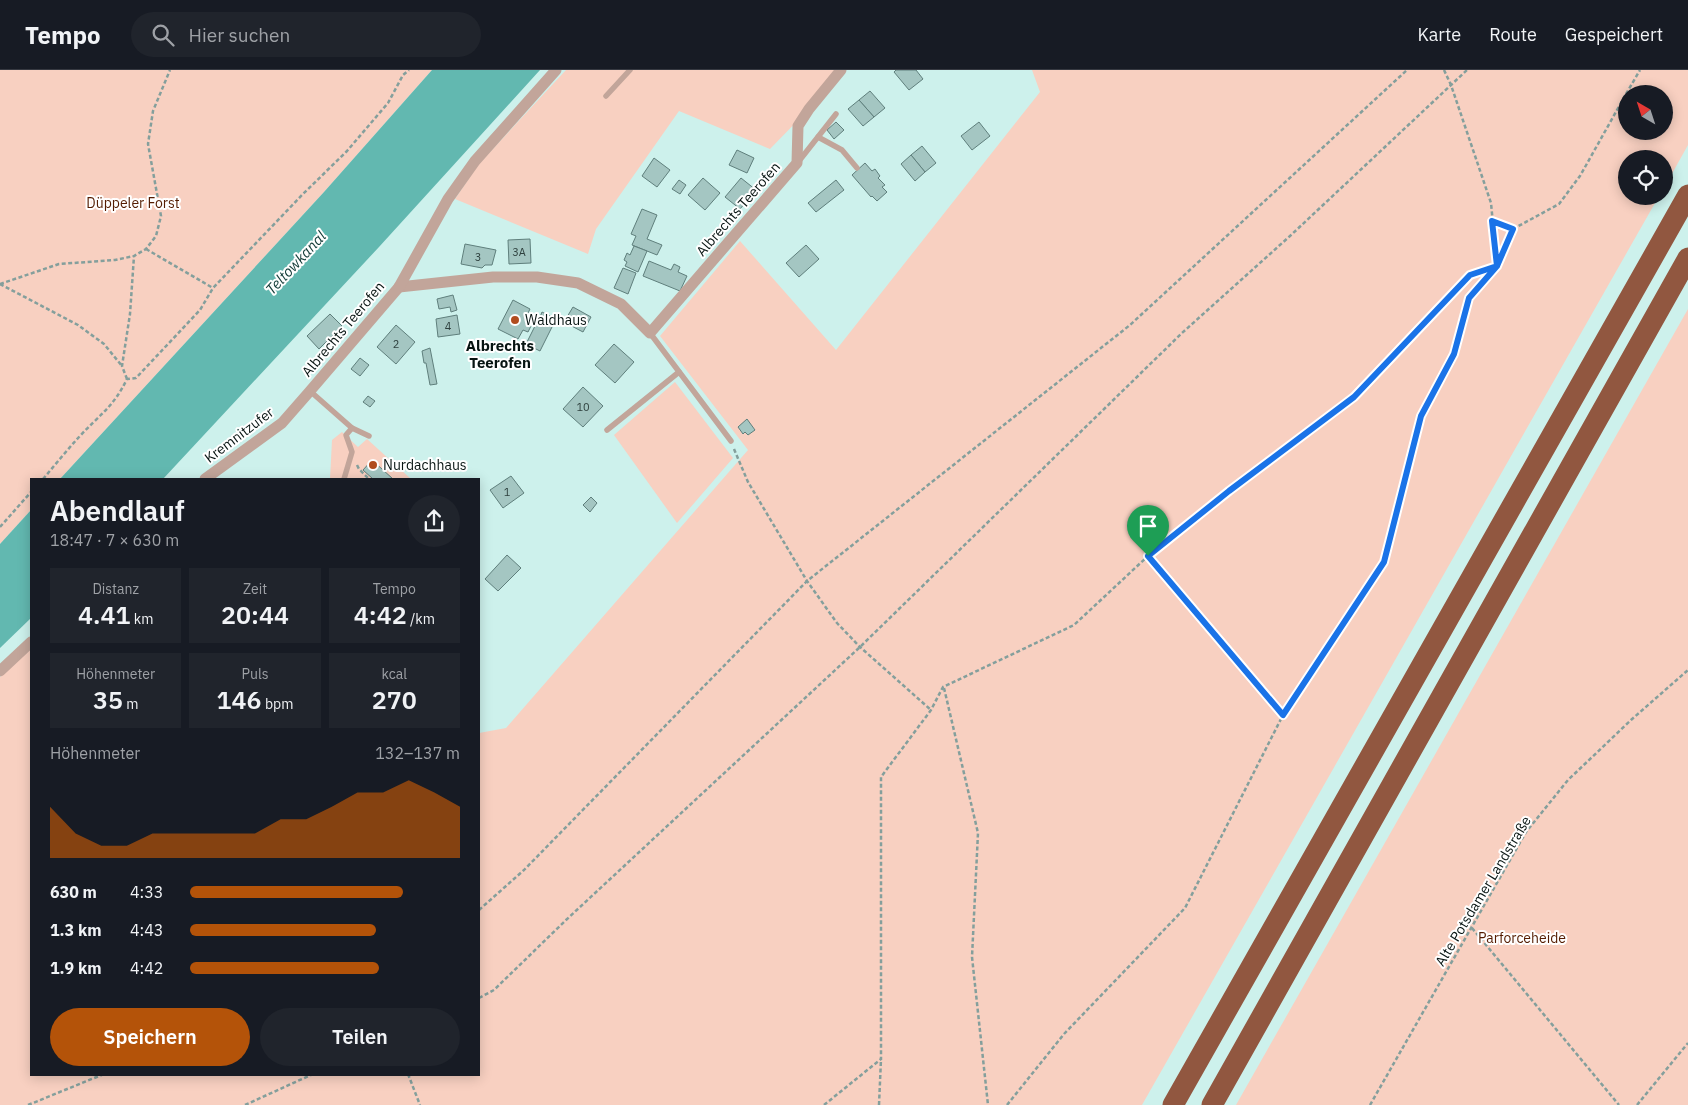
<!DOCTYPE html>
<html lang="de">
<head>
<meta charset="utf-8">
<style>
	:root { --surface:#171b24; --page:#20242c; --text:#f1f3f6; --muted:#9ea1a6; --line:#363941; --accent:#b45309 }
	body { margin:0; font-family:"IBM Plex Sans",sans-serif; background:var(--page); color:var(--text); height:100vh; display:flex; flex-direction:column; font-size:19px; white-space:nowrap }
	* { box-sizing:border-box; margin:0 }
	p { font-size:16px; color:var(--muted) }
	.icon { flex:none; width:28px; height:28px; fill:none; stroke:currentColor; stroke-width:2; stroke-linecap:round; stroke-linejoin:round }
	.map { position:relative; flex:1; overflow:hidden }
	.side { position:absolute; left:30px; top:408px; width:450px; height:598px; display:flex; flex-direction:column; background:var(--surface); border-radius:0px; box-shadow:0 2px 12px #0003 }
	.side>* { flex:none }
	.needle { width:32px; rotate:321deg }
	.tools { position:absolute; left:1618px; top:15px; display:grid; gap:10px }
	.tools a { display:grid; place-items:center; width:55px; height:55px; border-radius:50%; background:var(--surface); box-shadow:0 2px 12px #0003; font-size:25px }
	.pin { position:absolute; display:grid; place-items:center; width:42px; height:42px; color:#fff; margin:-51px -21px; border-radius:50% 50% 50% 0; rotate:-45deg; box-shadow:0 0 5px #0007 }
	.pin .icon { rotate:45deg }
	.round { display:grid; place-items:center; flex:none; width:52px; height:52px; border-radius:26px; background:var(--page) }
	.head { display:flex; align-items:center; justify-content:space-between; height:85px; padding:0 20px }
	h1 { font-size:28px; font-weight:600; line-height:38px }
	.stats { display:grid; grid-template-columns:repeat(3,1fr); gap:8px; height:85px; padding:5px 20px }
	.stats div { display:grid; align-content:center; border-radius:0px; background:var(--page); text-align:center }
	.stats b { font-size:25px; font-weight:600 }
	.stats small { font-size:14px; font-weight:400 }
	.stats p { font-size:14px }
	.chart { height:140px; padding:10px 20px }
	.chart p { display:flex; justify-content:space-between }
	.chart svg { width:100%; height:90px; margin-top:5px; fill:var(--accent); opacity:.7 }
	.action { display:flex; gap:10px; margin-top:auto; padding:10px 20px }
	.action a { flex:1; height:58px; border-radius:30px; background:var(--accent); color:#fff; font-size:20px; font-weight:600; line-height:58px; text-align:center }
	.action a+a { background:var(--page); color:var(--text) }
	ul { padding:0 20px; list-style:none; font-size:16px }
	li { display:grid; grid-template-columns:80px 60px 1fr; align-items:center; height:38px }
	li i { height:12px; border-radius:6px; background:var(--accent) }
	header { display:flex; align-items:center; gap:30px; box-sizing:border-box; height:70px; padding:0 25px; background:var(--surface); border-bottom:1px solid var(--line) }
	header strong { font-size:24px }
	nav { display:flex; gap:28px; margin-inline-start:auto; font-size:18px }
	.search { width:350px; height:45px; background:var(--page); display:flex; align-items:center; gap:12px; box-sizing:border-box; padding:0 18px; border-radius:28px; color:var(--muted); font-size:19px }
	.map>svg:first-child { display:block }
</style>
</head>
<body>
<header>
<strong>Tempo</strong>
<div class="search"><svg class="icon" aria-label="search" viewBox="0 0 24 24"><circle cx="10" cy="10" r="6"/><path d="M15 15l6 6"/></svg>Hier suchen</div>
<nav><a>Karte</a><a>Route</a><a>Gespeichert</a></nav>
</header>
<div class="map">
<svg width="1688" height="1035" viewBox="0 0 1688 1035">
	<rect width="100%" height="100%" fill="#cdf1ec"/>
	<g fill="#f8d0c1" fill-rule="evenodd">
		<polygon points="0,0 432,0 324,122 60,409 31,409 31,440 0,474"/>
		<polygon points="566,0 841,0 809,39 770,79 679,41 596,159 588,184 455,129 478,95"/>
		<path d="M 1032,0 L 1688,0 L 1688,75 L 1664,118 L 1664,89 L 1626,89 L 1626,126 L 1659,126 L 1142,1035 L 0,1035 L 0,607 L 31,579 L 31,1004 L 479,1004 L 479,663 L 506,658 L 748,380 L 660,266 L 740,171 L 836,280 L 1040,22 ZM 1626,24 L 1664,24 L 1664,61 L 1626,61 Z"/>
		<polygon points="1688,239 1688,1035 1236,1035"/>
		<polygon points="675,312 733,388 677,453 614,365"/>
		<polygon points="342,362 358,377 367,369 411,409 330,409 332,370"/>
	</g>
	<g fill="#62b8b0">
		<polygon points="432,0 540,0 379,177 163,409 60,409 324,122"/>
		<polygon points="31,440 31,548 0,578 0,474"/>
	</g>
	<g fill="#a4c6c2" stroke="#5f7f7c">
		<polygon points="896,0 916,0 923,9 909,20 894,2"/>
		<polygon points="870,21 885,38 874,47 859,30"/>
		<polygon points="859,30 874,47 863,56 848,39"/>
		<polygon points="836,52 844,60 834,69 827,60"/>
		<polygon points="979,52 990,66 972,80 961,66"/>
		<polygon points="922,76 936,93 925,102 911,85"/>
		<polygon points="737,80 754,88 747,103 729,95"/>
		<polygon points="911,85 925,102 915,111 901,94"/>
		<polygon points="654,88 670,100 657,117 642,106"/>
		<polygon points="865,93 872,101 875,99 880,106 878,108 885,115 882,117 887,122 877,131 872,126 871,127 852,105"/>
		<polygon points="703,108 720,123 705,140 688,125"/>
		<polygon points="741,108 756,120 740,139 725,127"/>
		<polygon points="679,110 686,115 680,124 672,119"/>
		<polygon points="836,110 844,120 816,142 808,133"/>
		<polygon points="642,139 657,145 647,169 662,175 657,185 632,175 636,166 631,164"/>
		<polygon points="530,169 531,193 509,194 508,170"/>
		<polygon points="465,174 496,180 492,195 485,195 482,198 461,194"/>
		<polygon points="806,175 819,189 799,207 786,193"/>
		<polygon points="634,176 647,181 638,202 625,196 627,192 624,190 627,183 630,185"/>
		<polygon points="649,191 671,200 674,194 680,197 678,202 687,206 680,221 643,206"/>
		<polygon points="623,198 636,203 628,224 614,218"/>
		<polygon points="453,225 457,240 451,242 450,237 439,239 437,229"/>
		<polygon points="513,230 530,239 527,245 529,247 526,254 531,256 528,262 523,260 518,269 498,259"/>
		<polygon points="573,237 591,247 583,262 564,252"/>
		<polygon points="542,242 556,249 540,281 526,274 537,252 532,250 534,244 540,247"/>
		<polygon points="330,244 342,256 319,279 307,266"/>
		<polygon points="457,245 460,264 438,267 436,249"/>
		<polygon points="396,255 415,272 396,294 377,277"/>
		<polygon points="614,274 634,292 615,313 595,295"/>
		<polygon points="430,278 437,314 430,315 426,293 424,293 422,281"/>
		<polygon points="360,288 369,295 360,306 351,299"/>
		<polygon points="583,317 603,336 583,357 563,339"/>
		<polygon points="368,326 375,331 370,337 363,332"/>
		<polygon points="747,349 755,360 748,365 745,362 743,364 738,357"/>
		<polygon points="372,390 393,409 373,409 363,400"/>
		<polygon points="511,406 524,423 503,438 490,420"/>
		<polygon points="591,427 597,433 590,442 583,435"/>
		<polygon points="507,485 521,498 498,521 485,509"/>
	</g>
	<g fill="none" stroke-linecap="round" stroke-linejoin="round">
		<g stroke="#849f9c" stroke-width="2.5" stroke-dasharray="4 2.5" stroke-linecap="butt">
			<polyline points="1444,0 1451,15 1491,133 1497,195"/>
			<polyline points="1626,24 1640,0"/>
			<polyline points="1492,149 1513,159"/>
			<polyline points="146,179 213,218"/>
			<polyline points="0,214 59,194 115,190 134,186 146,179 156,166 161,146 148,74 153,41 170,0"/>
			<polyline points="0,214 78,255 104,274 122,296"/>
			<polyline points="127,309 122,296 130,244 134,186"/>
			<polyline points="734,379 748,412 807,511 837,553 860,577 931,640"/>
			<polyline points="357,395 359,399 369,409"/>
			<path d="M 43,409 C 55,395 67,380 79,367 C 99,345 113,338 127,309 L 136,308 L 200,240 L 213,218 L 302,125 L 347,81 L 388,33 L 403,5 L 409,0"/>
			<polyline points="0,457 31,422"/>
			<polyline points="1148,486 1283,645"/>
			<polyline points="944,618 978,763 972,887 988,1035"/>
			<polyline points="479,840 524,800 807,511 1130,255 1407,0"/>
			<polyline points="1472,858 1619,1035"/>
			<polyline points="479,928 494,920 566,850 860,577 1182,263 1290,166 1467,0"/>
			<polyline points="408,1004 420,1035"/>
			<polyline points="28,1035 104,1004"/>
			<polyline points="245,1035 313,1004"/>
			<polyline points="824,1035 881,989 881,707 931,640 943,617 1074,555 1148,486 1229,421 1354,327 1470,205 1495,197"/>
			<polyline points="879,1035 881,989"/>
			<polyline points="1007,1035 1064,964 1185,838 1283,645 1384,492 1421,346 1454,283 1469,228 1497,196 1513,159 1559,134 1580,106 1626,24"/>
			<polyline points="1370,1035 1526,762 1568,710 1631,650 1688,600"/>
			<polyline points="1637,1035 1688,973"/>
		</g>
		<g stroke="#c2a59a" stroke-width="5.5">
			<polyline points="606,26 630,0"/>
			<polyline points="818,67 842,80 857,98"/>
			<polyline points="799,91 836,44"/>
			<polyline points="650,263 731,371"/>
			<polyline points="310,321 352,358 369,366"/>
			<polyline points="607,360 679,302"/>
			<polyline points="344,409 352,382 346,365 352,358"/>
		</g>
		<g stroke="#c2a59a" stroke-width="11">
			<polyline points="399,217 493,207 537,207 578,213 621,234 650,263 797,93 798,56 809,39 841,0"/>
			<polyline points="205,409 282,353 310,321 399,217 448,129 475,91 556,0"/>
			<polyline points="0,601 31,572"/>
		</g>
		<g stroke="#915740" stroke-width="21">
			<polyline points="1173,1035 1688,125"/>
			<polyline points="1212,1035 1688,188"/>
		</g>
	</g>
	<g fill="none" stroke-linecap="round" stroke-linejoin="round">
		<defs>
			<polyline id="route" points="1148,486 1229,421 1354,327 1470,205 1497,196 1492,151 1513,159 1497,196 1469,228 1454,284 1421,346 1384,492 1283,645 1148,486"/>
		</defs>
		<use href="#route" stroke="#fff" stroke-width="10"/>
		<use href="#route" stroke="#1a73e8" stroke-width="6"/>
	</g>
	<g fill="#b14c1e" stroke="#fff" stroke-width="2">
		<circle cx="515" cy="250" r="5"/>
		<circle cx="373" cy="395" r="5"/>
	</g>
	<g text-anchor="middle" stroke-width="4" stroke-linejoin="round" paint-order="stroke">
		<g font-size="11" fill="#2e403e">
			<text x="519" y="186">3A</text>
			<text x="478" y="191">3</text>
			<text x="448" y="260">4</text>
			<text x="396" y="278">2</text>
			<text x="583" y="341">10</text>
			<text x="507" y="426">1</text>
		</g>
		<g font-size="14" fill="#541c01" stroke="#fff">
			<text x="133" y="138">Düppeler Forst</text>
			<text x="1522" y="873">Parforceheide</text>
		</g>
		<g font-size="14" fill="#071412" stroke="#fff">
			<text transform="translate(738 139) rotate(-49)" y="5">Albrechts Teerofen</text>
			<text transform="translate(343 259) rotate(-50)" y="5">Albrechts Teerofen</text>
			<text transform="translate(239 365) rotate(-37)" y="5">Kremnitzufer</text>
			<text transform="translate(1483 821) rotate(-59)" y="5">Alte Potsdamer Landstraße</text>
		</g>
		<g font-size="14" fill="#071412" stroke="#fff" text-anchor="start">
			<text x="525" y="255">Waldhaus</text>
			<text x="383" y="400">Nurdachhaus</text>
		</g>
		<g font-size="15" font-style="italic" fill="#133c38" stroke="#fff">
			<text transform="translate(296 193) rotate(-47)" y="5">Teltowkanal</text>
		</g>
		<g font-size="15" font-weight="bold" fill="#071412" stroke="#fff">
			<text x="500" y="281">Albrechts<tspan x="500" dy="17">Teerofen</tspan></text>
		</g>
	</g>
</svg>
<div class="tools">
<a><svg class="needle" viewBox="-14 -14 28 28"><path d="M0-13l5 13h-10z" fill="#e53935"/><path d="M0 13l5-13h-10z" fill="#9ea1a6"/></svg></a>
<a><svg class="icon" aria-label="locate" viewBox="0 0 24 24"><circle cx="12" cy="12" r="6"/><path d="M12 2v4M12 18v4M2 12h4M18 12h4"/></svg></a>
</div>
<div class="pin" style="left:1148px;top:486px;background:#1e9e55"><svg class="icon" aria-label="arrive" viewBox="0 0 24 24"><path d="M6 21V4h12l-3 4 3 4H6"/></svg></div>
<section class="side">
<div class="head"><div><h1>Abendlauf</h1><p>18:47 · 7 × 630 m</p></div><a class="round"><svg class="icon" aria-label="share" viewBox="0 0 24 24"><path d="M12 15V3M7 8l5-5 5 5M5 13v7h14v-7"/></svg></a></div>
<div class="stats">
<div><p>Distanz</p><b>4.41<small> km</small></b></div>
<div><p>Zeit</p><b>20:44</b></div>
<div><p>Tempo</p><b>4:42<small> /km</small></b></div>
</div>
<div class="stats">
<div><p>Höhenmeter</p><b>35<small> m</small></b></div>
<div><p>Puls</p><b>146<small> bpm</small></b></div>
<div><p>kcal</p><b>270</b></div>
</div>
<div class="chart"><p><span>Höhenmeter</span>132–137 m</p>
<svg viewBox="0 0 160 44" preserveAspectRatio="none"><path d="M0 44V19L10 32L20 38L30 38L40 32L50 32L60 32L70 32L80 32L90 25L100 25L110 19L120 12L130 12L140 6L150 12L160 19V44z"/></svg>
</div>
<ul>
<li><b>630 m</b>4:33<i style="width:79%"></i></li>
<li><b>1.3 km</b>4:43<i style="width:69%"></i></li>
<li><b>1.9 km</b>4:42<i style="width:70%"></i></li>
</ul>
<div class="action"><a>Speichern</a><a>Teilen</a></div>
</section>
</div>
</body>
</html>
